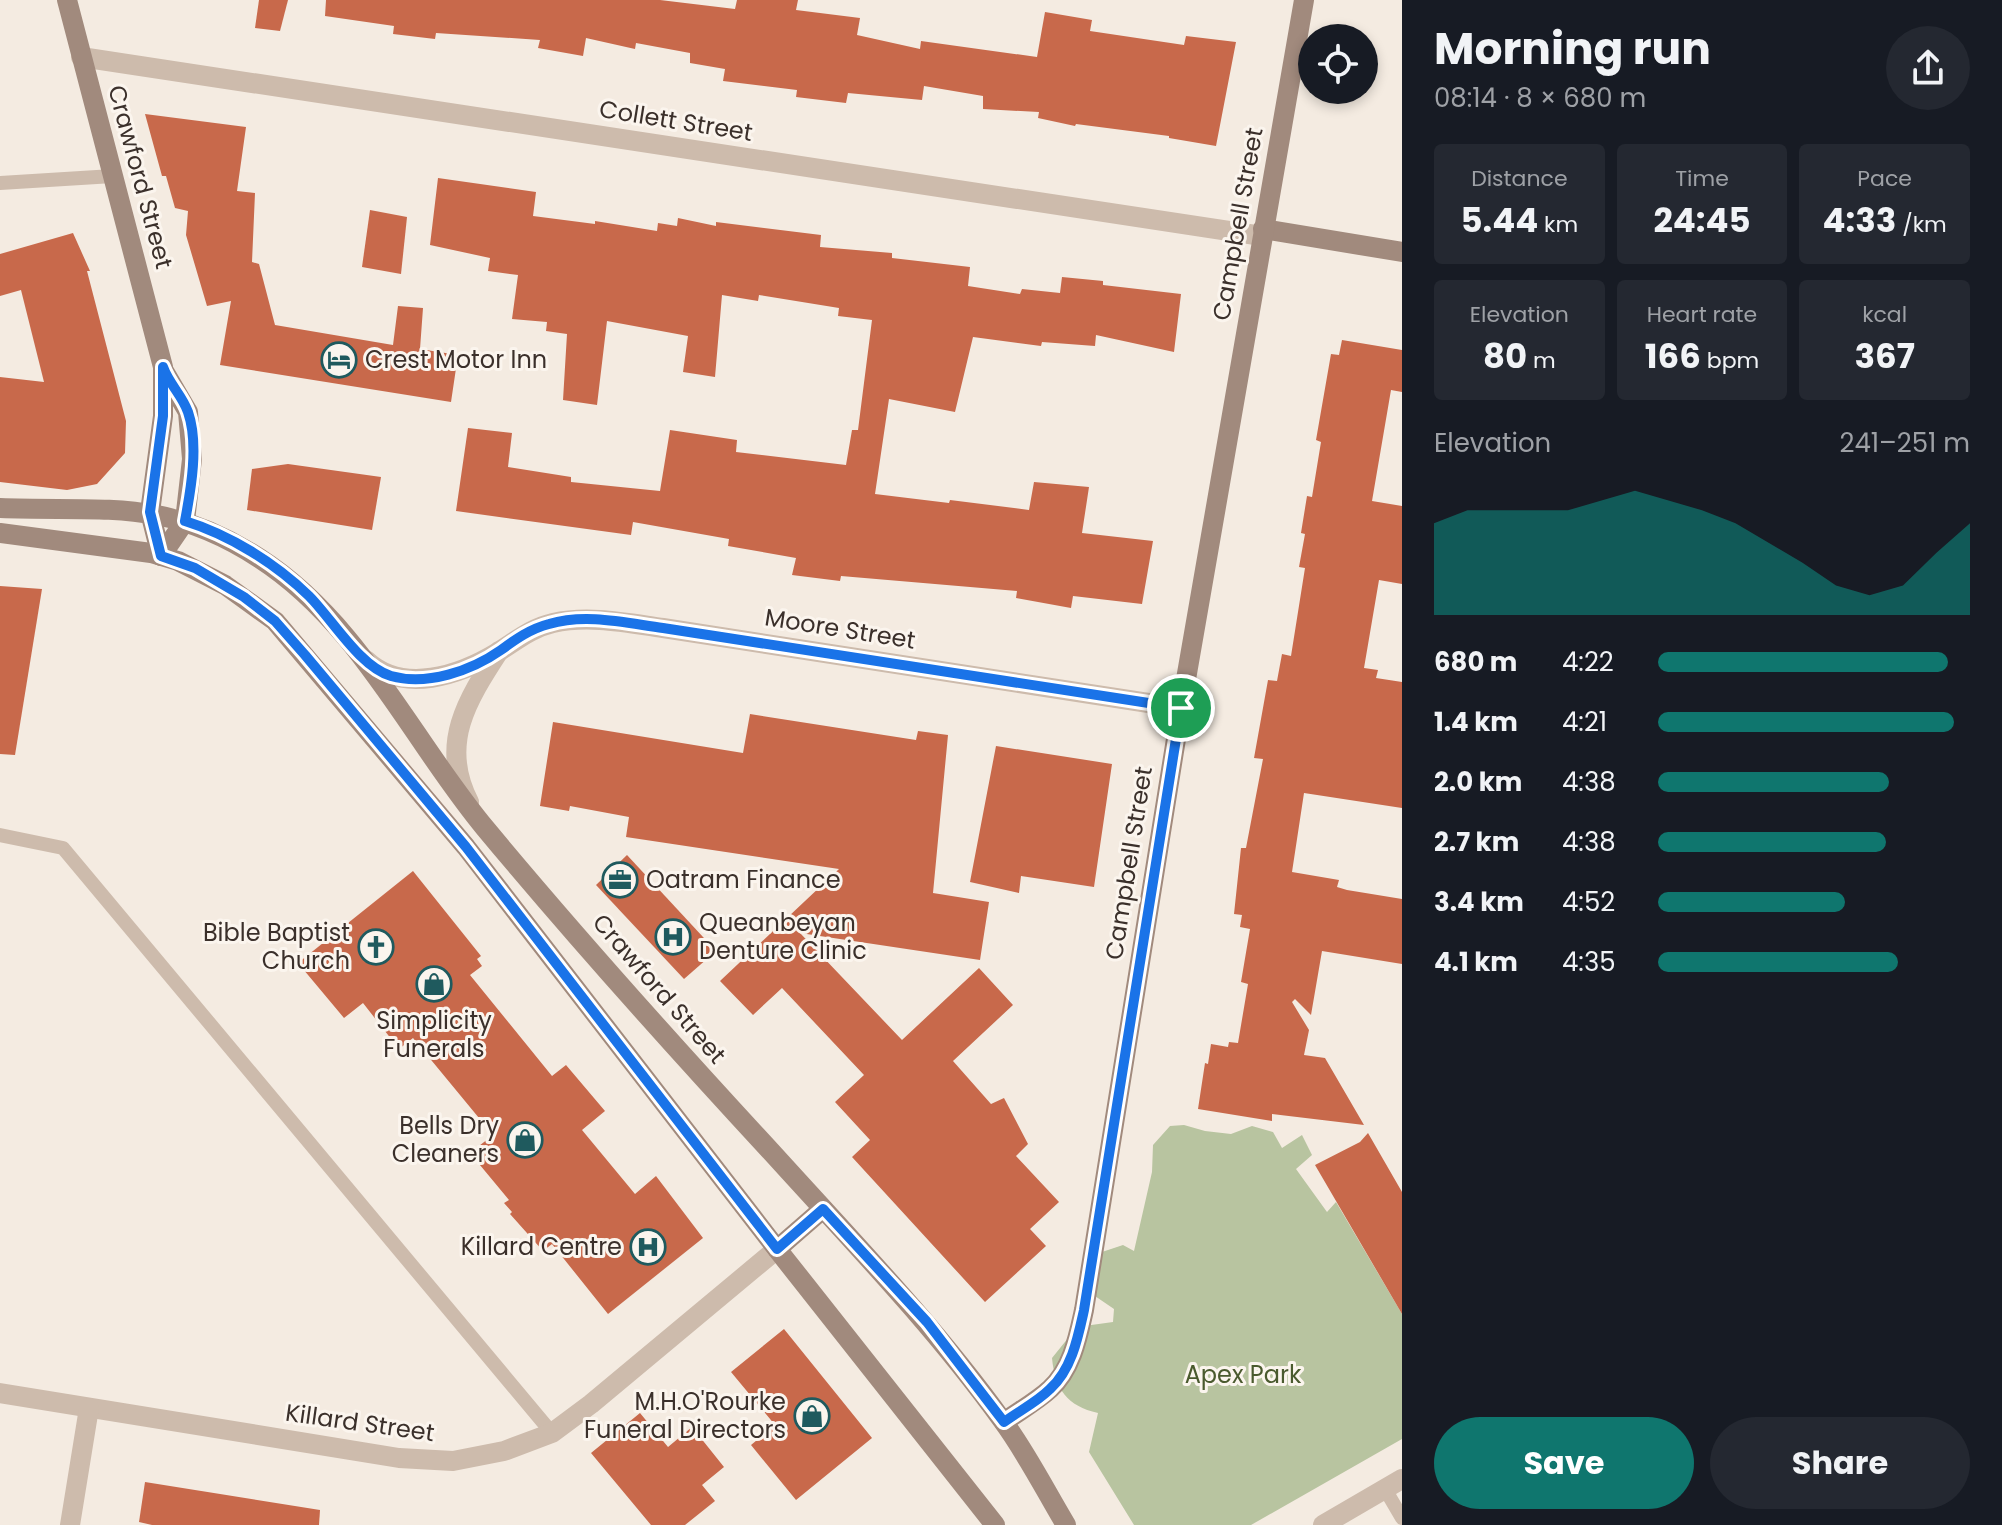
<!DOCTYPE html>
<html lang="en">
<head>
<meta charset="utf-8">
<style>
	:root { --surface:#171b24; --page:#242831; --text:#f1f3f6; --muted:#9ea1a6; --accent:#0f766e }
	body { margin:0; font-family:Poppins,sans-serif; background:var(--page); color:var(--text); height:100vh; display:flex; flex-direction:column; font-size:30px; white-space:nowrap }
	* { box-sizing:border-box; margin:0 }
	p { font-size:26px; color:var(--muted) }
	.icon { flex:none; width:44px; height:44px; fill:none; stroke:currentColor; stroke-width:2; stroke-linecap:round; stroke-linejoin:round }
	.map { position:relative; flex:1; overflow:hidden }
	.panel { display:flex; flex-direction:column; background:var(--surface); width:600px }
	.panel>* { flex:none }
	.tools { position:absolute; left:1298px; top:24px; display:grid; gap:16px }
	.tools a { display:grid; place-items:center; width:80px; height:80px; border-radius:50%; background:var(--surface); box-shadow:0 4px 12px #0003; font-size:40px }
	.pin { position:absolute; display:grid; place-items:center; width:68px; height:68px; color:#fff; margin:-34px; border:4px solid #fff; border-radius:50%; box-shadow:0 2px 8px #0007 }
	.round { display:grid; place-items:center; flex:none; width:84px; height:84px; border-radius:42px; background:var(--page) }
	.head { display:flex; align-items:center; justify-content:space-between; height:136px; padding:0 32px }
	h1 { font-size:44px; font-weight:700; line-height:60px }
	.stats { display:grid; grid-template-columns:repeat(3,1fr); gap:12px; height:136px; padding:8px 32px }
	.stats div { display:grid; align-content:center; border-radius:8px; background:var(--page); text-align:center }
	.stats b { font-size:34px; font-weight:700 }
	.stats small { font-size:22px; font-weight:400 }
	.stats p { font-size:22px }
	.chart { height:224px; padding:16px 32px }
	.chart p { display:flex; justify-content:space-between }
	.chart svg { width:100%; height:144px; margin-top:8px; fill:var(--accent); opacity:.7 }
	.button { display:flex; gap:16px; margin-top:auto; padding:16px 32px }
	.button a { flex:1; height:92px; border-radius:48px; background:var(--accent); color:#fff; font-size:32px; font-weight:700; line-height:92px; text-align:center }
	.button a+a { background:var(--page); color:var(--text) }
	ul { padding:0 32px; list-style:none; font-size:26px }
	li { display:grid; grid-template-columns:128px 96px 1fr; align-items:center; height:60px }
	li i { height:20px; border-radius:10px; background:var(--accent) }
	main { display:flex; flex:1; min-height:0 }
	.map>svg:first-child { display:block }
</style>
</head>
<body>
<main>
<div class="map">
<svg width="1402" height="1525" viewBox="0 0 1402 1525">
	<rect width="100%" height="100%" fill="#f4ebe1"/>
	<path fill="#b8c4a0" d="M 1184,1125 L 1205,1131 L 1231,1134 L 1252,1126 L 1273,1132 L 1282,1148 L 1302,1135 L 1312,1155 L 1296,1169 L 1327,1212 L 1336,1202 L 1402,1314 L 1402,1439 L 1251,1525 L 1134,1525 L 1089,1452 L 1098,1413 C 1067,1406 1055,1389 1052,1358 L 1077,1327 L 1113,1322 L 1114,1309 L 1092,1294 L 1102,1252 L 1123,1245 L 1134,1251 L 1152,1172 L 1153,1145 L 1170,1126 Z"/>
	<g fill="#c8694b">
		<polygon points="259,0 288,0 280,31 255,28"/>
		<polygon points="326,0 660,0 735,9 737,0 798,0 796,10 860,18 857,35 920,49 921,41 1037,57 1045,12 1092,20 1090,31 1184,45 1186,36 1236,42 1216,146 1169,138 1169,136 1076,124 1075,126 1038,118 1039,112 983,109 983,96 924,86 922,100 848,93 846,103 796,97 797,90 723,81 725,69 690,63 690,53 636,43 635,49 586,38 583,56 538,48 540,40 436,33 435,39 393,34 394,26 325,16"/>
		<polygon points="145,114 246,127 237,191 255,193 252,262 259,264 275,325 393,345 398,306 423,308 420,349 458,355 451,402 220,365 231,301 207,306 186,235 188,211 175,208 166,176 162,176"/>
		<polygon points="438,178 536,192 533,216 595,224 595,221 657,231 658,223 677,226 678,218 716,226 716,222 821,235 820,247 892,253 892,258 970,267 968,286 1020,294 1022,289 1060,293 1062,277 1103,281 1103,285 1181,294 1174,352 1096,335 1095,346 1042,342 1041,346 973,337 955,412 889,399 875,494 949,503 950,500 1029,510 1034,482 1089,487 1082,533 1153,541 1142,604 1073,596 1071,608 1016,598 1017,591 841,576 840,581 792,575 796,558 728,546 729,539 633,522 631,535 456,511 468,428 512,433 508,467 571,477 571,482 660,491 670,430 737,440 736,452 846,465 852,430 858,430 872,320 838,316 839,308 759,295 758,301 722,295 715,377 683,372 688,336 607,321 597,405 563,400 567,334 546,331 547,322 512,319 518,275 488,271 490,258 430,245"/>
		<polygon points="370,210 407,217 401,274 362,267"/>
		<polygon points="73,233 90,271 87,271 126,421 125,453 97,484 67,490 0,482 0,377 44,382 21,290 0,296 0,254"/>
		<polygon points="1342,340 1402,350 1402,392 1391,390 1372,501 1402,506 1402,584 1379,580 1364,668 1378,670 1376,678 1402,682 1402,808 1304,793 1292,872 1339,880 1337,887 1347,890 1402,899 1402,964 1322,951 1311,1015 1295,999 1292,1002 1309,1030 1304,1055 1325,1058 1364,1125 1272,1114 1272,1121 1198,1109 1205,1063 1208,1064 1211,1044 1228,1047 1229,1042 1238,1043 1248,984 1241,982 1250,929 1240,927 1242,915 1234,914 1241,848 1246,848 1263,759 1254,758 1268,680 1277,681 1282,654 1291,656 1305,568 1299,567 1305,534 1301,533 1307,496 1312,497 1321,442 1316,440 1331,354 1339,355"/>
		<polygon points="288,464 381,477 372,530 247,510 252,469"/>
		<polygon points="0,586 42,589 15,755 0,754"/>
		<polygon points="750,714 916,740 918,731 948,735 933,893 989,902 980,960 800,933 902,1040 979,968 1013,1005 953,1061 991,1104 1004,1098 1028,1144 1016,1156 1059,1202 1030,1229 1046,1246 985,1302 852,1157 870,1140 835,1102 864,1075 782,988 753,1015 720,981 839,869 626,837 629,817 570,806 569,811 540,806 553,722 743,753"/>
		<polygon points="996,746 1112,764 1094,887 1021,876 1019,893 970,882"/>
		<polygon points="627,855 716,951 684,979 596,885"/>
		<polygon points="413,871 481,956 477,959 482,966 470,975 552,1076 566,1065 605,1111 582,1130 635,1194 656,1176 703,1238 608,1314 552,1244 543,1251 510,1214 512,1212 504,1203 509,1200 470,1153 493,1135 413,1038 399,1049 363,1003 344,1018 298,963"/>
		<polygon points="1368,1133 1402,1192 1402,1314 1315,1165 1360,1142"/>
		<polygon points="784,1329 872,1438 796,1500 751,1445 775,1425 731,1372"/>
		<polygon points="640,1413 668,1447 692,1427 724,1467 702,1485 715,1501 685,1525 651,1525 591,1453"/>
		<polygon points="145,1482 320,1510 319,1525 152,1525 139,1522"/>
	</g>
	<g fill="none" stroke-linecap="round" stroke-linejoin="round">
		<g stroke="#cdbbac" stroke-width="14">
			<polyline points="0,183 113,176"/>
			<polyline points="0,835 63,848 552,1433"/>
			<polyline points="1385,1489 1402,1518"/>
		</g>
		<g stroke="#cdbbac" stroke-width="20">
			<polyline points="81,57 1262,236"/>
			<path d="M 366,660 C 403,695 460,675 498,652 C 516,641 531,628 553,623 C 589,615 627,623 663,628 L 1181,708"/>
			<path d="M 469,802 C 439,744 467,700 499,651"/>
			<polyline points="0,1393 399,1458 453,1461 504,1451 552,1433 591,1404 777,1249"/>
			<polyline points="70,1525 89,1408"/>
			<polyline points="1323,1525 1402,1479"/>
		</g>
		<g stroke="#a18a7d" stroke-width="20">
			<polyline points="67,0 163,367 163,416 150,512 161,556"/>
			<polyline points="1263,229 1402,252"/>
			<path d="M 0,508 C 104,512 165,497 259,558 C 360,623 411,739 485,828 C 579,941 677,1050 776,1157 C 854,1243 934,1326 1002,1420 C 1026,1452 1045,1490 1066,1525"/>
			<polyline points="0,533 151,553 178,561 225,585 275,621 466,847 777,1249 995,1525"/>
			<polyline points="161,556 185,521 192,459 188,412 164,371"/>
			<polyline points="777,1249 823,1209"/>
			<path d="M 1004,1422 C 1019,1411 1037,1401 1050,1389 C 1072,1369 1078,1337 1084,1310 L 1181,708 L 1304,0"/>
		</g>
	</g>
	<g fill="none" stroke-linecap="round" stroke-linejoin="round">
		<defs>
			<path id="route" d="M 163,367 C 169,384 182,395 188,412 C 199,444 191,489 185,521 C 230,535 275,563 309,596 C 332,619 360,667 391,676 C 427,686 471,671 501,650 C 516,639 530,629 549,624 C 586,613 626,623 663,628 L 1181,708 L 1084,1310 C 1078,1337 1072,1369 1050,1389 C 1037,1402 1019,1411 1004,1422 L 927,1322 L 823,1209 L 777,1249 L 466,847 L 305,655 L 275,621 L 244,597 L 195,568 L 161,556 L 150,512 L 163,416 Z"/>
		</defs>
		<use href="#route" stroke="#fff" stroke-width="16"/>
		<use href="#route" stroke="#1a73e8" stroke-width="10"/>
	</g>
	<defs>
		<symbol id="hotel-ring" viewBox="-11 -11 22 22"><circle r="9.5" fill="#fbf5ee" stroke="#1f5a5e" stroke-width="1.5"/><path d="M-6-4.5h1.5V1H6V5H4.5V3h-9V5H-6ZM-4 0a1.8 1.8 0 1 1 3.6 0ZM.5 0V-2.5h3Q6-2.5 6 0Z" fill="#1f5a5e"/></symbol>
		<symbol id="office-ring" viewBox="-11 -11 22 22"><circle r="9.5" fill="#fbf5ee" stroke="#1f5a5e" stroke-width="1.5"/><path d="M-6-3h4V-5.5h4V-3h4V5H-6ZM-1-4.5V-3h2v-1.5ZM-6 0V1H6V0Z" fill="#1f5a5e"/></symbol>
		<symbol id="hospital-ring" viewBox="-11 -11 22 22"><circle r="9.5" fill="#fbf5ee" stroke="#1f5a5e" stroke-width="1.5"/><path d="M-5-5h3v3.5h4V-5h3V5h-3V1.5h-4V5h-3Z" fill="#1f5a5e"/></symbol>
		<symbol id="church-ring" viewBox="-11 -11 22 22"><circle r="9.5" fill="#fbf5ee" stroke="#1f5a5e" stroke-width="1.5"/><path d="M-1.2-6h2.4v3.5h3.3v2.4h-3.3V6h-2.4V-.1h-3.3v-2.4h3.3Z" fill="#1f5a5e"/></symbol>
		<symbol id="shop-ring" viewBox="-11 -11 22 22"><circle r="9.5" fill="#fbf5ee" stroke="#1f5a5e" stroke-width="1.5"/><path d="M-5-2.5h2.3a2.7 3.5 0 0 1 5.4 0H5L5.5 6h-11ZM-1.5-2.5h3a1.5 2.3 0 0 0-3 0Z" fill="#1f5a5e"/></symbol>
	</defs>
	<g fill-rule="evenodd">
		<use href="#hotel-ring" x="319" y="340" width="40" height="40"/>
		<use href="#office-ring" x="600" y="860" width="40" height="40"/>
		<use href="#hospital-ring" x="653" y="917" width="40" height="40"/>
		<use href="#church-ring" x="356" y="927" width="40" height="40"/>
		<use href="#shop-ring" x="414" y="964" width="40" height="40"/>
		<use href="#shop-ring" x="505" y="1120" width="40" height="40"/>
		<use href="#hospital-ring" x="628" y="1227" width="40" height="40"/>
		<use href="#shop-ring" x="792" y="1396" width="40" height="40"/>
	</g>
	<g text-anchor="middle" stroke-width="6" stroke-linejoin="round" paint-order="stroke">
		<g font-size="24" fill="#3b302b" stroke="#fbf5ee">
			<text transform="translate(676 121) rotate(9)" y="8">Collett Street</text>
			<text transform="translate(140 177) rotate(75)" y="8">Crawford Street</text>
			<text transform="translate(1238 224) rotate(-80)" y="8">Campbell Street</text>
			<text transform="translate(840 629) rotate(9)" y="8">Moore Street</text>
			<text transform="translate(1129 863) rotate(-81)" y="8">Campbell Street</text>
			<text transform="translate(659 989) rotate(49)" y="8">Crawford Street</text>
			<text transform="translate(360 1423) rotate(8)" y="8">Killard Street</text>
		</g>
		<g font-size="24" fill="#3b302b" stroke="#fbf5ee" text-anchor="end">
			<text x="365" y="368" text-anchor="start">Crest Motor Inn</text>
			<text x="646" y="888" text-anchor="start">Oatram Finance</text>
			<text x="699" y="931" text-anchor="start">Queanbeyan<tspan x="699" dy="28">Denture Clinic</tspan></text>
			<text x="350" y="941">Bible Baptist<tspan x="350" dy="28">Church</tspan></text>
			<text x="434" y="1029" text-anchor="middle">Simplicity<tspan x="434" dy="28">Funerals</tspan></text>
			<text x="499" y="1134">Bells Dry<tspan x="499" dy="28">Cleaners</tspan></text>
			<text x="622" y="1255">Killard Centre</text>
			<text x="786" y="1410">M.H.O'Rourke<tspan x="786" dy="28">Funeral Directors</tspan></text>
		</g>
		<g font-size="24" fill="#4a5a2e" stroke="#fbf5ee">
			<text x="1243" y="1383">Apex Park</text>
		</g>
	</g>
</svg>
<div class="tools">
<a><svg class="icon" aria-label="locate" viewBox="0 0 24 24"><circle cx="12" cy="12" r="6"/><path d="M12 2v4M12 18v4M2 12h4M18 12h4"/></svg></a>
</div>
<div class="pin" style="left:1181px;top:708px;background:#1e9e55"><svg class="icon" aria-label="arrive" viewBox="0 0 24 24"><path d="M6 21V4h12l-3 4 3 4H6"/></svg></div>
</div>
<section class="panel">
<div class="head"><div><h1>Morning run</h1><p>08:14 · 8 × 680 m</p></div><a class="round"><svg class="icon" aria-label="share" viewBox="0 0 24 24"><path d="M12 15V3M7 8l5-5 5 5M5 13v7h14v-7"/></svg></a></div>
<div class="stats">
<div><p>Distance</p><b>5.44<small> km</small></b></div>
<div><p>Time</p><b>24:45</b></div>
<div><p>Pace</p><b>4:33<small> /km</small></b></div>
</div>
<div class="stats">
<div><p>Elevation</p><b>80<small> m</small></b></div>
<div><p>Heart rate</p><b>166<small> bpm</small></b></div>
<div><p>kcal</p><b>367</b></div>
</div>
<div class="chart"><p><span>Elevation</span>241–251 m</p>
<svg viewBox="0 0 160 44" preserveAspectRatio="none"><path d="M0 44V16L10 12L20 12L30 12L40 12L50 9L60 6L70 9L80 12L90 16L100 22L110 28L120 35L130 38L140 35L150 25L160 16V44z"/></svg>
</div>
<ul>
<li><b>680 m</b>4:22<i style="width:93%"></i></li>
<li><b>1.4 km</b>4:21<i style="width:95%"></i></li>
<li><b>2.0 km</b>4:38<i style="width:74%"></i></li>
<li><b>2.7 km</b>4:38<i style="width:73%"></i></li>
<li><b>3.4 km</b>4:52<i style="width:60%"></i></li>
<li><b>4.1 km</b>4:35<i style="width:77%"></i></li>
</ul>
<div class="button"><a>Save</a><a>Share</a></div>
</section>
</main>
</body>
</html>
